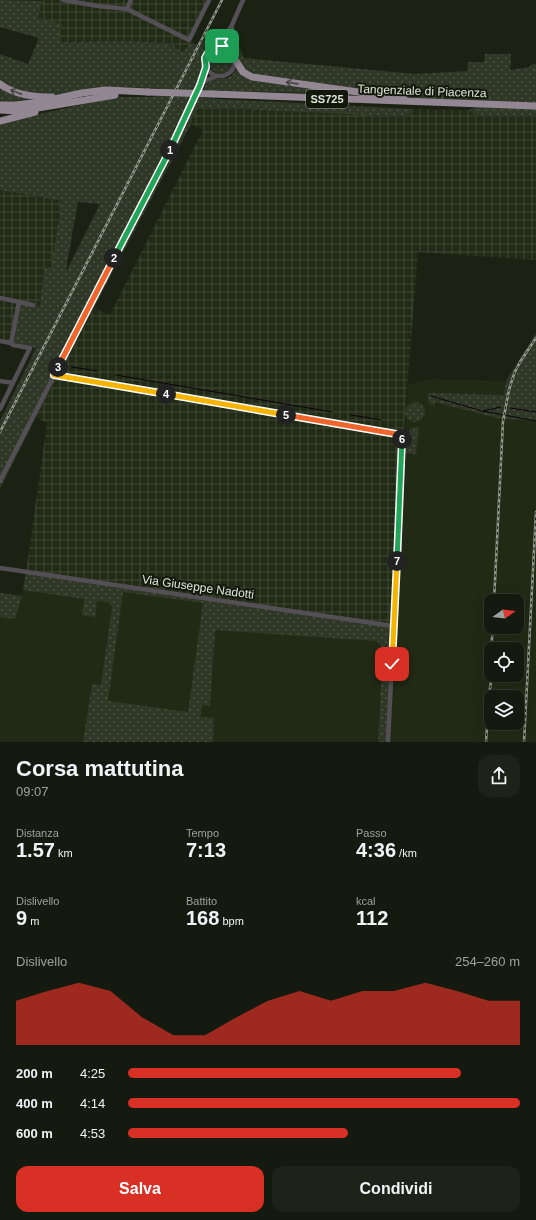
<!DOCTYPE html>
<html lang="it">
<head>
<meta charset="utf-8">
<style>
	:root { --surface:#141a0f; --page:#1d2318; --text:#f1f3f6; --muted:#9da19e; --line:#33382f; --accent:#d93025 }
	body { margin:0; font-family:Helvetica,sans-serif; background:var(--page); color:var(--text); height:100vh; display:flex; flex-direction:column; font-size:15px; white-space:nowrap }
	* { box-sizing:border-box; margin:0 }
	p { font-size:13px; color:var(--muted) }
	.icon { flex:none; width:22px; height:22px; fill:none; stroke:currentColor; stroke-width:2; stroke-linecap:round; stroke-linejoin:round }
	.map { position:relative; height:742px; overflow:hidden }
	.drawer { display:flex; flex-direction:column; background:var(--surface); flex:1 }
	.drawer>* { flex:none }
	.needle { width:26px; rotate:76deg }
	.fabs { position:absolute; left:484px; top:594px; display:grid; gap:8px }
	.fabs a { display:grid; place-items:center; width:40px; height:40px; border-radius:8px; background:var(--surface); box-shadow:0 4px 16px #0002,0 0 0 1px var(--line); font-size:20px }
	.pin { position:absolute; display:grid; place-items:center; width:34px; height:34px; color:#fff; margin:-17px; border-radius:8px; box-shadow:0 2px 6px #0006 }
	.km { position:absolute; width:20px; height:20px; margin:-10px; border-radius:50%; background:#222; color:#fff; font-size:11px; line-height:20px; text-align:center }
	.round { display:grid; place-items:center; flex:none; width:42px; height:42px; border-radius:12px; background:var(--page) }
	.overview { display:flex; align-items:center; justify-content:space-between; height:68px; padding:0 16px }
	h1 { font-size:22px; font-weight:700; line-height:30px }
	.metrics { display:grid; grid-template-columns:repeat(3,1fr); gap:6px; height:68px; padding:4px 16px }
	.metrics div { display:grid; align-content:center }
	.metrics b { font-size:20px; font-weight:700 }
	.metrics small { font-size:11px; font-weight:400 }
	.metrics p { font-size:11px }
	.chart { height:112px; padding:8px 16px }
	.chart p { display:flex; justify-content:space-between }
	.chart svg { width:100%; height:72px; margin-top:4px; fill:var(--accent); opacity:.7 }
	.button { display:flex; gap:8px; margin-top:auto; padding:8px 16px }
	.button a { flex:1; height:46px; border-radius:12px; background:var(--accent); color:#fff; font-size:16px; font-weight:700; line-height:46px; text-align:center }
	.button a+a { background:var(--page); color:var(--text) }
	ul { padding:0 16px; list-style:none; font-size:13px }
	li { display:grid; grid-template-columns:64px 48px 1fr; align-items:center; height:30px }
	li i { height:10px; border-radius:5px; background:var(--accent) }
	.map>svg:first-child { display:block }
</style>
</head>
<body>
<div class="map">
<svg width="536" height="742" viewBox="0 0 536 742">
	<defs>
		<pattern id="industrial-grid" width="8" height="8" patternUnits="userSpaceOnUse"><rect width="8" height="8" fill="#202a15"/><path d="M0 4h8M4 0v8" fill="none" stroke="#404936"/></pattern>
		<pattern id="grass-dots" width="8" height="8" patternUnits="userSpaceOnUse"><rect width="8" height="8" fill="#2f3827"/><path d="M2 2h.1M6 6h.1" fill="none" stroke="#4d5546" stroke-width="1.8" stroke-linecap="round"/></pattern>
	</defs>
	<rect width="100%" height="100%" fill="#1b2214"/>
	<path fill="#202a15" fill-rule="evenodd" d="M 431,379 L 506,381 L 501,419 L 536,421 L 536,742 L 0,742 L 0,593 L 22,596 L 26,572 L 394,626 L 408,385 ZM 491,601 L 517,601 L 517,627 L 491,627 ZM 491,649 L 517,649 L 517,675 L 491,675 ZM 491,697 L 517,697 L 517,723 L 491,723 Z"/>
	<g fill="url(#industrial-grid)">
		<polygon points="40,0 211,0 191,42 182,53 171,43 125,41 59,42 38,18 42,1"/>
		<polygon points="196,107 408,117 412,109 469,110 477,116 536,117 536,260 418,252 402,453 394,626 26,572 47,423 36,417 94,308 110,315 203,130 191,124"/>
		<polygon points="0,190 62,201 51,269 44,267 40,306 13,342 0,340"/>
	</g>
	<g fill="url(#grass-dots)" fill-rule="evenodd">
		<path d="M 0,0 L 42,1 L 38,18 L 62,24 L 59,42 L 125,41 L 171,43 L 182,53 L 191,42 L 200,46 C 203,42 206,37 210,34 C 216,29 227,29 233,35 C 238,42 241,50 244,58 L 415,74 L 467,71 L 468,62 L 484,62 L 485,54 L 511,54 L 510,70 L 529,67 L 533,64 L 536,64 L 536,117 L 477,116 L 469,110 L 487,102 L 350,94 L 203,90 C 214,69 228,88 237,68 C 247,47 215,32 204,52 C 201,59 204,64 203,70 C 202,79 200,89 199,98 L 412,109 L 408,117 L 196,107 L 191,124 L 36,417 L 0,489 L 0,421 L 36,348 L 13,342 L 21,305 L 40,306 L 44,267 L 51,268 L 62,201 L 0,190 L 0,123 L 115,97 L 154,97 L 160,88 L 107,87 L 46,98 L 0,102 L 0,54 L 28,64 L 39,38 L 0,27 ZM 78,202 L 100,204 L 67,270 L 66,269 Z"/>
		<circle cx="221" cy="61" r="12"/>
		<polygon points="536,333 536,421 501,419 435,402 434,406 428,402 428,394 430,393 504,395 506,381"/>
		<circle cx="415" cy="412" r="10"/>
		<polygon points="419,427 416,454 402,453 404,439 411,428"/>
		<path d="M 26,572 L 394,626 L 388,742 L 378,742 L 383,648 L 377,641 L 215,630 L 210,706 L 202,705 L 201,717 L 214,718 L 213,742 L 83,742 L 92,684 L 101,685 L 112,607 L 108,602 L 97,601 L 95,617 L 82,615 L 84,599 L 23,590 ZM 123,592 L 203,603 L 188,712 L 108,701 Z"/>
		<polygon points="0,593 22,596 15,619 0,617"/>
	</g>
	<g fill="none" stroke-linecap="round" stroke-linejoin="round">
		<g stroke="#0f0210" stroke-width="1">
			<polyline points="72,367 97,371"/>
			<polyline points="116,375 332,412"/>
			<polyline points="431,396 482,411 536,421"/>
			<polyline points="510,408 536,412"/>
			<polyline points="483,411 501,407"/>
			<polyline points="351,415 381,420"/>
		</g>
		<g stroke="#544f55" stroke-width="4.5">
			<polyline points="63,0 98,6 127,9 189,40 209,0"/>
			<polyline points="127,9 131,0"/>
			<circle cx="220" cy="61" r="15"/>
			<polyline points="219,46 232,25 243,0"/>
			<polyline points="230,49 232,27"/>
			<polyline points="201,85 207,80 217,76"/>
			<polyline points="0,298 33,305"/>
			<polyline points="0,341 11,343"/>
			<polyline points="54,375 403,435 388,742"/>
			<polyline points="0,381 13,383"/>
			<polyline points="0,409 30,348 13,345 11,343 19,302"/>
			<polyline points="0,481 170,149 201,85 206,67"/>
			<polyline points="0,568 393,626"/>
		</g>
		<g stroke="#948794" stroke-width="7">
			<polyline points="236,61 243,72 252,77 379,95 404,97"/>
			<path d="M 0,84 C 15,95 33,97 52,97"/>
			<polyline points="213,94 536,106"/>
			<polyline points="0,105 15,105 41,102 82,93 106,90 148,92"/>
			<polyline points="0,110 18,111 44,107 115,95"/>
			<polyline points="0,121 35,112"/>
		</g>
		<defs>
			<g id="rail">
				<polyline points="0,432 222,0"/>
				<polyline points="494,601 503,421 509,390 514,374 520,362 536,338"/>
				<polyline points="491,649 493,627"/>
				<polyline points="491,657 491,681"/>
				<polyline points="486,742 489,695 492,675"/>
				<polyline points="524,742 536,512"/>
			</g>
		</defs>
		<use href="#rail" stroke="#939a8e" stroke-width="2.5"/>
		<use href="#rail" stroke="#12190b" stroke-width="1" stroke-dasharray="3" stroke-linecap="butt"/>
		<polyline stroke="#948794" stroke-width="7" points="148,92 213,94"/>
	</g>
	<defs><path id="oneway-shaft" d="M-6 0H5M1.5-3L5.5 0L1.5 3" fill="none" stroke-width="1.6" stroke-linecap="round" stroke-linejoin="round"/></defs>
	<g stroke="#464542">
		<use href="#oneway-shaft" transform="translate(292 83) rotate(-172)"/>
		<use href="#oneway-shaft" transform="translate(16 92) rotate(-158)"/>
	</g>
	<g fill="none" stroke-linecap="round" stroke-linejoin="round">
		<defs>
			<polyline id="split-1" points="170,150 200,85 206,67 205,58 207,54 213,47 222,46"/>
			<polyline id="split-2" points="114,258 170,150"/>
			<polyline id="split-3" points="58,367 114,258"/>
			<polyline id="split-4" points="58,367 54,375 166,394"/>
			<polyline id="split-5" points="166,394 286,415"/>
			<polyline id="split-6" points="286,415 402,435 402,439"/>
			<polyline id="split-7" points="397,561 402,439"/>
			<polyline id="split-8" points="392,664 397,561"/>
		</defs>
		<use href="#split-1" stroke="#fff" stroke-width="8"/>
		<use href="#split-2" stroke="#fff" stroke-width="8"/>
		<use href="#split-3" stroke="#fff" stroke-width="8"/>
		<use href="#split-4" stroke="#fff" stroke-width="8"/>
		<use href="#split-5" stroke="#fff" stroke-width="8"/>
		<use href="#split-6" stroke="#fff" stroke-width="8"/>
		<use href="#split-7" stroke="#fff" stroke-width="8"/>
		<use href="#split-8" stroke="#fff" stroke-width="8"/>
		<use href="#split-1" stroke="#22a559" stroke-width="5"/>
		<use href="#split-2" stroke="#22a559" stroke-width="5"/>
		<use href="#split-3" stroke="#f0652b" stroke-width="5"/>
		<use href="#split-4" stroke="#f5b400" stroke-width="5"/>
		<use href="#split-5" stroke="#f5b400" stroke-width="5"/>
		<use href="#split-6" stroke="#f0652b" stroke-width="5"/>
		<use href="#split-7" stroke="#22a559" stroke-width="5"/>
		<use href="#split-8" stroke="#f5b400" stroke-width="5"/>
	</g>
	<g text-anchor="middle" stroke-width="4" stroke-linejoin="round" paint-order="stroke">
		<rect fill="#12190b" stroke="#a2a89d" stroke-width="1" x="306" y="90" width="42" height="18" rx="3"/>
		<g font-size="11" font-weight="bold" fill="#dfe5db">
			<text x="327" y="103">SS725</text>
		</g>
		<g font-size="12" fill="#dfe5db" stroke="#12190b">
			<text transform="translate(422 91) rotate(2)" y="4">Tangenziale di Piacenza</text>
			<text transform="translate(198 587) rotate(8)" y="4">Via Giuseppe Nadotti</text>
		</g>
	</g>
</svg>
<div class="fabs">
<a><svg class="needle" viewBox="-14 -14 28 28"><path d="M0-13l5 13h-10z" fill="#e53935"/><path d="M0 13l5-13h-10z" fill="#9da19e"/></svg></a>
<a><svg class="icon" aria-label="locate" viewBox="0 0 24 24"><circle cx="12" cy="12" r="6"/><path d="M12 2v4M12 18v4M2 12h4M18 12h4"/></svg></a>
<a><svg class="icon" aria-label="layers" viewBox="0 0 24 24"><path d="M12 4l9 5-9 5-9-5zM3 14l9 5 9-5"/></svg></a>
</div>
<div class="pin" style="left:222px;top:46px;background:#1e9e55"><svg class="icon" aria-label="arrive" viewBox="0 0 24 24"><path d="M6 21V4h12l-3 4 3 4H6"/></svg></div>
<div class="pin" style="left:392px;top:664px;background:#d93025"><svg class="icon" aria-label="check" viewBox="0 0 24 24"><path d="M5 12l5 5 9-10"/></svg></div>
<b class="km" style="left:170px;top:150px">1</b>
<b class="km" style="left:114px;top:258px">2</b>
<b class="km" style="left:58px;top:367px">3</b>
<b class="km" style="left:166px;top:394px">4</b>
<b class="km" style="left:286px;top:415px">5</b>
<b class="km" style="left:402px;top:439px">6</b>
<b class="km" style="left:397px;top:561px">7</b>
</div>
<section class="drawer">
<div class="overview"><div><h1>Corsa mattutina</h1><p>09:07</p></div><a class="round"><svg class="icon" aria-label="share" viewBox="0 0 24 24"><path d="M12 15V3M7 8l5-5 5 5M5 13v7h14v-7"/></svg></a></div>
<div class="metrics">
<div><p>Distanza</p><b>1.57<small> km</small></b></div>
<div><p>Tempo</p><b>7:13</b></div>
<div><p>Passo</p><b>4:36<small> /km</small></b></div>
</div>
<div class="metrics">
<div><p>Dislivello</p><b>9<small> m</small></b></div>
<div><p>Battito</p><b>168<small> bpm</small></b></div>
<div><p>kcal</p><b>112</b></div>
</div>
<div class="chart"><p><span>Dislivello</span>254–260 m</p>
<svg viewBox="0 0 160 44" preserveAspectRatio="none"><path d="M0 44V17L10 11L20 6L30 11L40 27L50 38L60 38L70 27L80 17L90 11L100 17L110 11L120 11L130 6L140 11L150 17L160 17V44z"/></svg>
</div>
<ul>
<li><b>200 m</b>4:25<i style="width:85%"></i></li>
<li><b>400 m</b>4:14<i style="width:100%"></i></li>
<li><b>600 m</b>4:53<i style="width:56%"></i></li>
</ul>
<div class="button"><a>Salva</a><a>Condividi</a></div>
</section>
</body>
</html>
